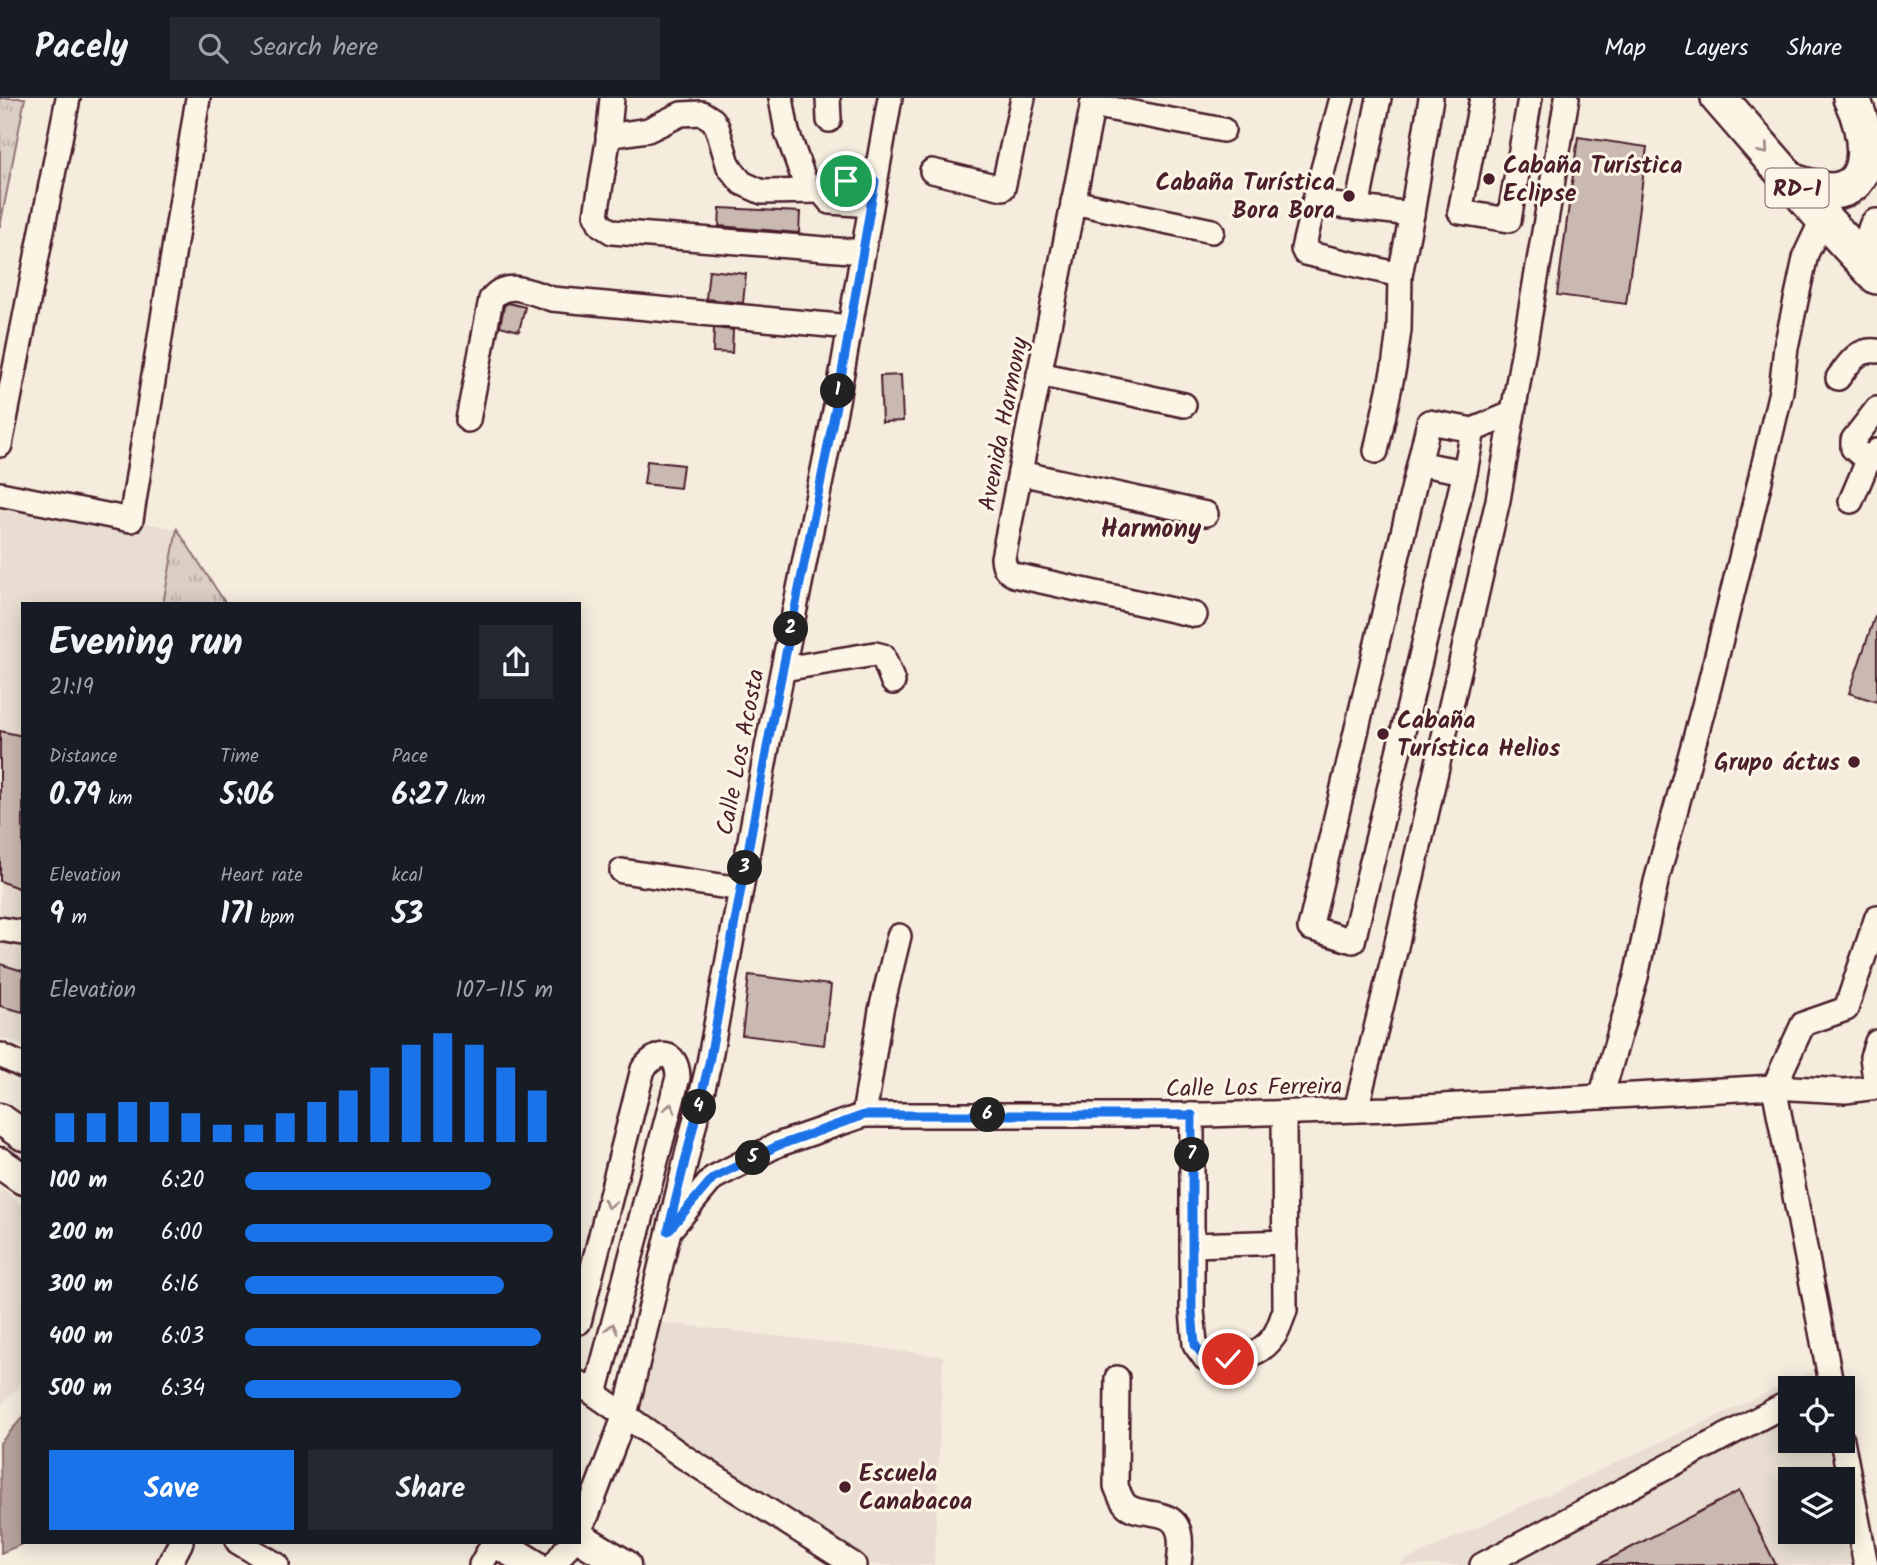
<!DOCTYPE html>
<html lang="en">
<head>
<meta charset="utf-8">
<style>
	:root { --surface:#171b24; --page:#242831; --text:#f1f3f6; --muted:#9ea1a6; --line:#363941; --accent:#1a73e8 }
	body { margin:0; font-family:Kalam,sans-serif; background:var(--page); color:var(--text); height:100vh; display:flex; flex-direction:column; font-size:26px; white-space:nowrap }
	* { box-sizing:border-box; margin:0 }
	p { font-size:23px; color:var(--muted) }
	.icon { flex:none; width:38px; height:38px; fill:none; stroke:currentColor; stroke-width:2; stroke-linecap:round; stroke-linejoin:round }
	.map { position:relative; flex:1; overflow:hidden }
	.side { position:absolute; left:21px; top:504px; width:560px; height:942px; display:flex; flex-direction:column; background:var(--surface); border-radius:0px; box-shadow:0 4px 18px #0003 }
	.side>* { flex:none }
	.tools { position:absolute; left:1778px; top:1278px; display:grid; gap:14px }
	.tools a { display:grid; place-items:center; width:77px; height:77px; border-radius:0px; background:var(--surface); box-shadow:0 4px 18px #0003; font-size:35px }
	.pin { position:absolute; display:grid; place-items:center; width:60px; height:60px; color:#fff; margin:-30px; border:4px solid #fff; border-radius:50%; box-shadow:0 2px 7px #0007 }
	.km { position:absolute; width:35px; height:35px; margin:-18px; border-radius:50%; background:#222; color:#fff; font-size:19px; line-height:35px; text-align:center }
	.round { display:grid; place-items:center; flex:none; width:74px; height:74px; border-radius:0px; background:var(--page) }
	.summary { display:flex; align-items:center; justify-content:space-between; height:119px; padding:0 28px }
	h1 { font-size:38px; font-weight:700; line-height:52px }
	.figures { display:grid; grid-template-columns:repeat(3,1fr); gap:10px; height:119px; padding:7px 28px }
	.figures div { display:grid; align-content:center }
	.figures b { font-size:30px; font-weight:700 }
	.figures small { font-size:19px; font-weight:400 }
	.figures p { font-size:19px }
	.chart { height:196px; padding:14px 28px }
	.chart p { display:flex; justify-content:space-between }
	.chart svg { width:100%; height:126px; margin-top:7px; stroke:var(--accent); stroke-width:6 }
	.action { display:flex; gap:14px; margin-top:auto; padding:14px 28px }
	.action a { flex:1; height:80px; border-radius:0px; background:var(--accent); color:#fff; font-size:28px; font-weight:700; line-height:80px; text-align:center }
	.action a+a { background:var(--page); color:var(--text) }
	ul { padding:0 28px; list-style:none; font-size:23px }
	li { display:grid; grid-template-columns:112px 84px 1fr; align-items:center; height:52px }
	li i { height:18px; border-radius:9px; background:var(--accent) }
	header { display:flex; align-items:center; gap:42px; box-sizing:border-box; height:98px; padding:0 35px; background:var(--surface); border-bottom:2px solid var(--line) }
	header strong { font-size:33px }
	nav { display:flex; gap:38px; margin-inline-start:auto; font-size:24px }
	.search { width:490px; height:63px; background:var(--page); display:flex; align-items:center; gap:18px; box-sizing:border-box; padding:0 24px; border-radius:0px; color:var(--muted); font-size:26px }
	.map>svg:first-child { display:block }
</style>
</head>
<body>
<header>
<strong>Pacely</strong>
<div class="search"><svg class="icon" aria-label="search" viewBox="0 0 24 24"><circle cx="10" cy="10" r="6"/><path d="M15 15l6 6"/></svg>Search here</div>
<nav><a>Map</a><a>Layers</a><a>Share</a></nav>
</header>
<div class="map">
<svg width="1877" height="1467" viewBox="0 0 1877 1467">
	<defs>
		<pattern id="grass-tufts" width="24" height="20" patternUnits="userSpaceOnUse" patternTransform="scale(1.75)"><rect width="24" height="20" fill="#dbcec4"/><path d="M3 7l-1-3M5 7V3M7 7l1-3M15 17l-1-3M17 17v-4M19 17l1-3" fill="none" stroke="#bdb0a9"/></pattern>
	</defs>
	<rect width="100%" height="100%" fill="#f5ecde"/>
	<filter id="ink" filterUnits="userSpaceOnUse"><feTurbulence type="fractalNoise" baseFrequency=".0143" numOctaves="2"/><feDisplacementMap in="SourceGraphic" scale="14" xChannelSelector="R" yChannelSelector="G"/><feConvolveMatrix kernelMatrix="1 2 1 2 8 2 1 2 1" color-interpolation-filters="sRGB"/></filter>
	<g filter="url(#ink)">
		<g fill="#e8ddd0">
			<polygon points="0,396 177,431 163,506 23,506 23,947 0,939"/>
			<polygon points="0,1089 23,1108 23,1284 0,1309"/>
			<polygon points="657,1224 943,1258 934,1467 873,1467 635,1310"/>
			<polygon points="1812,1274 1816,1290 1790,1290 1790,1342 1826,1342 1834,1381 1790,1381 1790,1433 1843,1433 1843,1424 1852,1467 1401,1467 1402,1464"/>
		</g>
		<g fill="url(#grass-tufts)" stroke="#927678" stroke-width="2">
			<polygon points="0,0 25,0 0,129"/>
			<polygon points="177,431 226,506 163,506"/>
		</g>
		<polygon fill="#b8a39e" stroke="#8c6e70" stroke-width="2" points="23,1319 23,1444 27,1444 1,1455 0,1345"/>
		<g fill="#cab9b1" stroke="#4a1f2b" stroke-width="2">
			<polygon points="1578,39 1647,49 1626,206 1557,197"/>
			<polygon points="720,110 800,114 799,135 719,128"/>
			<polygon points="709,172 746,176 743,205 706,201"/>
			<polygon points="508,205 525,209 519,233 500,228 504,208"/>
			<polygon points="714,230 733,232 732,255 713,254"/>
			<polygon points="901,277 903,323 882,324 880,278"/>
			<polygon points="647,363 683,367 680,390 644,386"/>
			<polygon points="1875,518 1877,518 1877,604 1849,595"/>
			<polygon points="0,633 23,638 23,792 0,783"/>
			<polygon points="0,866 23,873 23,914 0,908"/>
			<polygon points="749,877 831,887 824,947 742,937"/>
			<polygon points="1739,1393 1776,1467 1598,1467"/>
		</g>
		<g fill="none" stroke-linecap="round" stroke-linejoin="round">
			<defs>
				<g id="minor">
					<polyline points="612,0 608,43 596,117 601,127 612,134 863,154"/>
					<polyline points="781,0 787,34 808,93"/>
					<polyline points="828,0 829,22"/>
					<path d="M 1094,0 L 1003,460 C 1004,469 1006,473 1014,477 L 1195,517"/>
					<polyline points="1342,0 1314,105 1412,116 1431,0"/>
					<polyline points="1482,0 1460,114 1509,122 1530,0"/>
					<polyline points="1092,7 1223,32"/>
					<polyline points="608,38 648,32 681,16 702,15 713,22 717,29 729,69 742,85 762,94 821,93 832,85 875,83"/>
					<polyline points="932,73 1003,90 1023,0"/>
					<polyline points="821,93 830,104 871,107"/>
					<polyline points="1073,104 1212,133"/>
					<polyline points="1314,105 1303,151 1305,155 1400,177 1412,116"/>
					<polyline points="1357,110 1379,0"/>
					<polyline points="1039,276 1184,307"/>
					<path d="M 1838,280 C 1849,266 1857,250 1877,253"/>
					<path d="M 468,322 L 491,201 C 507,180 532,195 552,201 L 850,229"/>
					<polyline points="1473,332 1465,374 1353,843 1310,830 1429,324 1473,332 1511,316"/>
					<polyline points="0,347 68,0"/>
					<polyline points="1376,353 1394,269 1399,232 1400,177"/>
					<polyline points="1868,363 1853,350 1853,342 1877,311"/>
					<polyline points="1421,366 1465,374"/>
					<polyline points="1020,375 1206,416"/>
					<polyline points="0,396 131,422 198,0"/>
					<polyline points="1851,403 1868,363 1877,353"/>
					<polyline points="783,571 875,556 883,558 893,584"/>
					<polyline points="622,773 741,791"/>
					<polyline points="0,831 23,835"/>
					<polyline points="0,957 23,968"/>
					<polyline points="1876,989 1872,959 1877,944"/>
					<polyline points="1601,999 1636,879 1656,784 1709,589 1754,408 1781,293 1786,249 1806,156 1823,120"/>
					<polyline points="1356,1012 1395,853 1498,402 1567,0"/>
					<polyline points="864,1017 881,912 899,838"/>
					<path d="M 1192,1017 L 1192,1212 L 1195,1246 L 1205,1260 C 1230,1262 1258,1262 1274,1238 C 1279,1231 1282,1220 1285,1212 L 1284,1015"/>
					<polyline points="673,1128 713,1080 777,1047 864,1017 1207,1017 1389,1011 1774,989 1845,993 1877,989"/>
					<polyline points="1192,1147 1285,1144"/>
					<path d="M 579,1224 L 643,971 C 657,952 677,951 678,979 L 595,1296"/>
					<path d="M 1117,1280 L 1116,1388 C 1119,1395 1121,1403 1127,1408 C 1143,1420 1176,1408 1180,1439 C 1181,1448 1180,1458 1179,1467"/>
					<polyline points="579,1285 684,1359 854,1467"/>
					<polyline points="1832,1290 1774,989 1803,926 1846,911 1877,819"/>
					<polyline points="1842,1342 1866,1467"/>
					<polyline points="579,1431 587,1417 625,1317 709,965 768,644 837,303 890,0"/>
					<polyline points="238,1444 277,1467"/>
					<polyline points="169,1467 181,1444"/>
					<polyline points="481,1467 494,1444"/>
					<polyline points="554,1467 571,1444"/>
					<polyline points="1482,1467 1790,1304"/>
				</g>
				<g id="major">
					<polyline points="0,1021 23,1037"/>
					<polyline points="0,1065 23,1081"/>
					<polyline points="579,1439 625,1467"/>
					<polyline points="496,1444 534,1467"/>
				</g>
				<g id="highway">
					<polyline points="1719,0 1823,120 1877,178"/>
					<path d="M 1792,84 C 1804,87 1817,92 1829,93 C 1877,93 1868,33 1851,0"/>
					<polyline points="1877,129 1872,144 1877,171"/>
				</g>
			</defs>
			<use href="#minor" stroke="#4a1f2b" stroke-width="28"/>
			<use href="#major" stroke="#4a1f2b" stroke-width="35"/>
			<use href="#highway" stroke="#4a1f2b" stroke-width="40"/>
			<use href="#minor" stroke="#fcf5e5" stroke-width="23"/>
			<use href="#major" stroke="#fcf5e5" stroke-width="30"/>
			<use href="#highway" stroke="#fcf5e5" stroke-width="35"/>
		</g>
		<defs><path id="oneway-chevron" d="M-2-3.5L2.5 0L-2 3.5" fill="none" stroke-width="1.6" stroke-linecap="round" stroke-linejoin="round" transform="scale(1.75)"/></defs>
		<g stroke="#a38a88">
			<use href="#oneway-chevron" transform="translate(1764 52) rotate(49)"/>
			<use href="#oneway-chevron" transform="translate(670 1010) rotate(-75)"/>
			<use href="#oneway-chevron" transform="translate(609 1106) rotate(104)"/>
			<use href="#oneway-chevron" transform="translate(612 1230) rotate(-75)"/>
		</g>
	</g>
	<g fill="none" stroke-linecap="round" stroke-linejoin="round" filter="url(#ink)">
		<defs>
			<polyline id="route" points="846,83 875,83 837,303 768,644 709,965 668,1133 713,1080 777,1048 864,1017 1192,1017 1192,1212 1195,1247 1205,1260 1228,1261"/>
		</defs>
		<use href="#route" stroke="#fff" stroke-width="14"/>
		<use href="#route" stroke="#1a73e8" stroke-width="9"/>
	</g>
	<g fill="#4a1f2b" stroke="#fcf5e5" stroke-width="2.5">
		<circle cx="1489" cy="81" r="7"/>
		<circle cx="1349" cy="98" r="7"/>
		<circle cx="1383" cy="636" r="7"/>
		<circle cx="1854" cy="664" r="7"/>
		<circle cx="845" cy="1389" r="7"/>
	</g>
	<g text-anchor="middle" stroke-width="6" stroke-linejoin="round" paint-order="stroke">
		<rect fill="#fcf5e5" stroke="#7f5f63" stroke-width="2" x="1765.5" y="70.5" width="63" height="39" rx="5"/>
		<g font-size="23" font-weight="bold" fill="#4a1f2b">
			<text x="1797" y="98">RD-1</text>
		</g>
		<g font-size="24" font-weight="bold" fill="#4a1f2b" stroke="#fcf5e5" text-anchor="start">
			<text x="1503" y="75">Cabaña Turística<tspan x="1503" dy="28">Eclipse</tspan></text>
			<text x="1335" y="92" text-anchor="end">Cabaña Turística<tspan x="1335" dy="28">Bora Bora</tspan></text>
			<text x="1397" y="630">Cabaña<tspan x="1397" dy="28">Turística Helios</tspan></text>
			<text x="1840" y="672" text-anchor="end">Grupo áctus</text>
			<text x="859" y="1383">Escuela<tspan x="859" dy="28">Canabacoa</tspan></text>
		</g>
		<g font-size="24" fill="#4a1f2b" stroke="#fcf5e5">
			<text transform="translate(1003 326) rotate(-79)" y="8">Avenida Harmony</text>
			<text transform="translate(740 654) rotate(-79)" y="8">Calle Los Acosta</text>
			<text transform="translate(1254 989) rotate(-1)" y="8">Calle Los Ferreira</text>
		</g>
		<g font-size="26" font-weight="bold" fill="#4a1f2b" stroke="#fcf5e5">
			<text x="1151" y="439">Harmony</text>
		</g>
	</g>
</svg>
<div class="tools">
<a><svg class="icon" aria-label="locate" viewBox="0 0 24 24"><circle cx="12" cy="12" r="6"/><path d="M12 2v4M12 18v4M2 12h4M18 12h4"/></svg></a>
<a><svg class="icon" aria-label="layers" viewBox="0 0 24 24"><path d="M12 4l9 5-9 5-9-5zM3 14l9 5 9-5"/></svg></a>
</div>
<div class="pin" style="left:846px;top:83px;background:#1e9e55"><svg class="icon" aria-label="arrive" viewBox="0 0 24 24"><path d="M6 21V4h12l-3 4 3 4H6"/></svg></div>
<div class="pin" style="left:1228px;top:1261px;background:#d93025"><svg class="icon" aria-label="check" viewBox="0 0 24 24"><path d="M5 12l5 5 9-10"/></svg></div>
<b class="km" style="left:838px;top:293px">1</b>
<b class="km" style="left:791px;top:531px">2</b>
<b class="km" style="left:745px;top:770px">3</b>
<b class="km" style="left:699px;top:1009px">4</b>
<b class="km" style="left:753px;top:1060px">5</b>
<b class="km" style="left:988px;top:1017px">6</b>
<b class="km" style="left:1192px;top:1057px">7</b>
<section class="side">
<div class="summary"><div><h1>Evening run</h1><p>21:19</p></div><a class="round"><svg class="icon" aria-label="share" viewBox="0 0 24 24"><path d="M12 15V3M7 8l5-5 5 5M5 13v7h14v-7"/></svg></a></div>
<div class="figures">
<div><p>Distance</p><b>0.79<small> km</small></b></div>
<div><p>Time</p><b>5:06</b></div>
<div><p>Pace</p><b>6:27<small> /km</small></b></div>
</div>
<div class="figures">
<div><p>Elevation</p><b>9<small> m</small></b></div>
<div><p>Heart rate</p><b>171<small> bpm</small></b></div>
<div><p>kcal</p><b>53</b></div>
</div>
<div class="chart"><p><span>Elevation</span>107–115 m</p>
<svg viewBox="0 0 160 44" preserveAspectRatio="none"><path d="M5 44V34M15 44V34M25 44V30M35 44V30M45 44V34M55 44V38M65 44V38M75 44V34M85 44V30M95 44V26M105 44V18M115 44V10M125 44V6M135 44V10M145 44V18M155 44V26"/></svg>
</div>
<ul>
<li><b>100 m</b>6:20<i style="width:80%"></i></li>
<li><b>200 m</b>6:00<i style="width:100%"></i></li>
<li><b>300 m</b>6:16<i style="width:84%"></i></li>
<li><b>400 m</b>6:03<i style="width:96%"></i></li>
<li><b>500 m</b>6:34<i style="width:70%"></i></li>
</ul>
<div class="action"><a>Save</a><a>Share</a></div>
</section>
</div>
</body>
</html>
